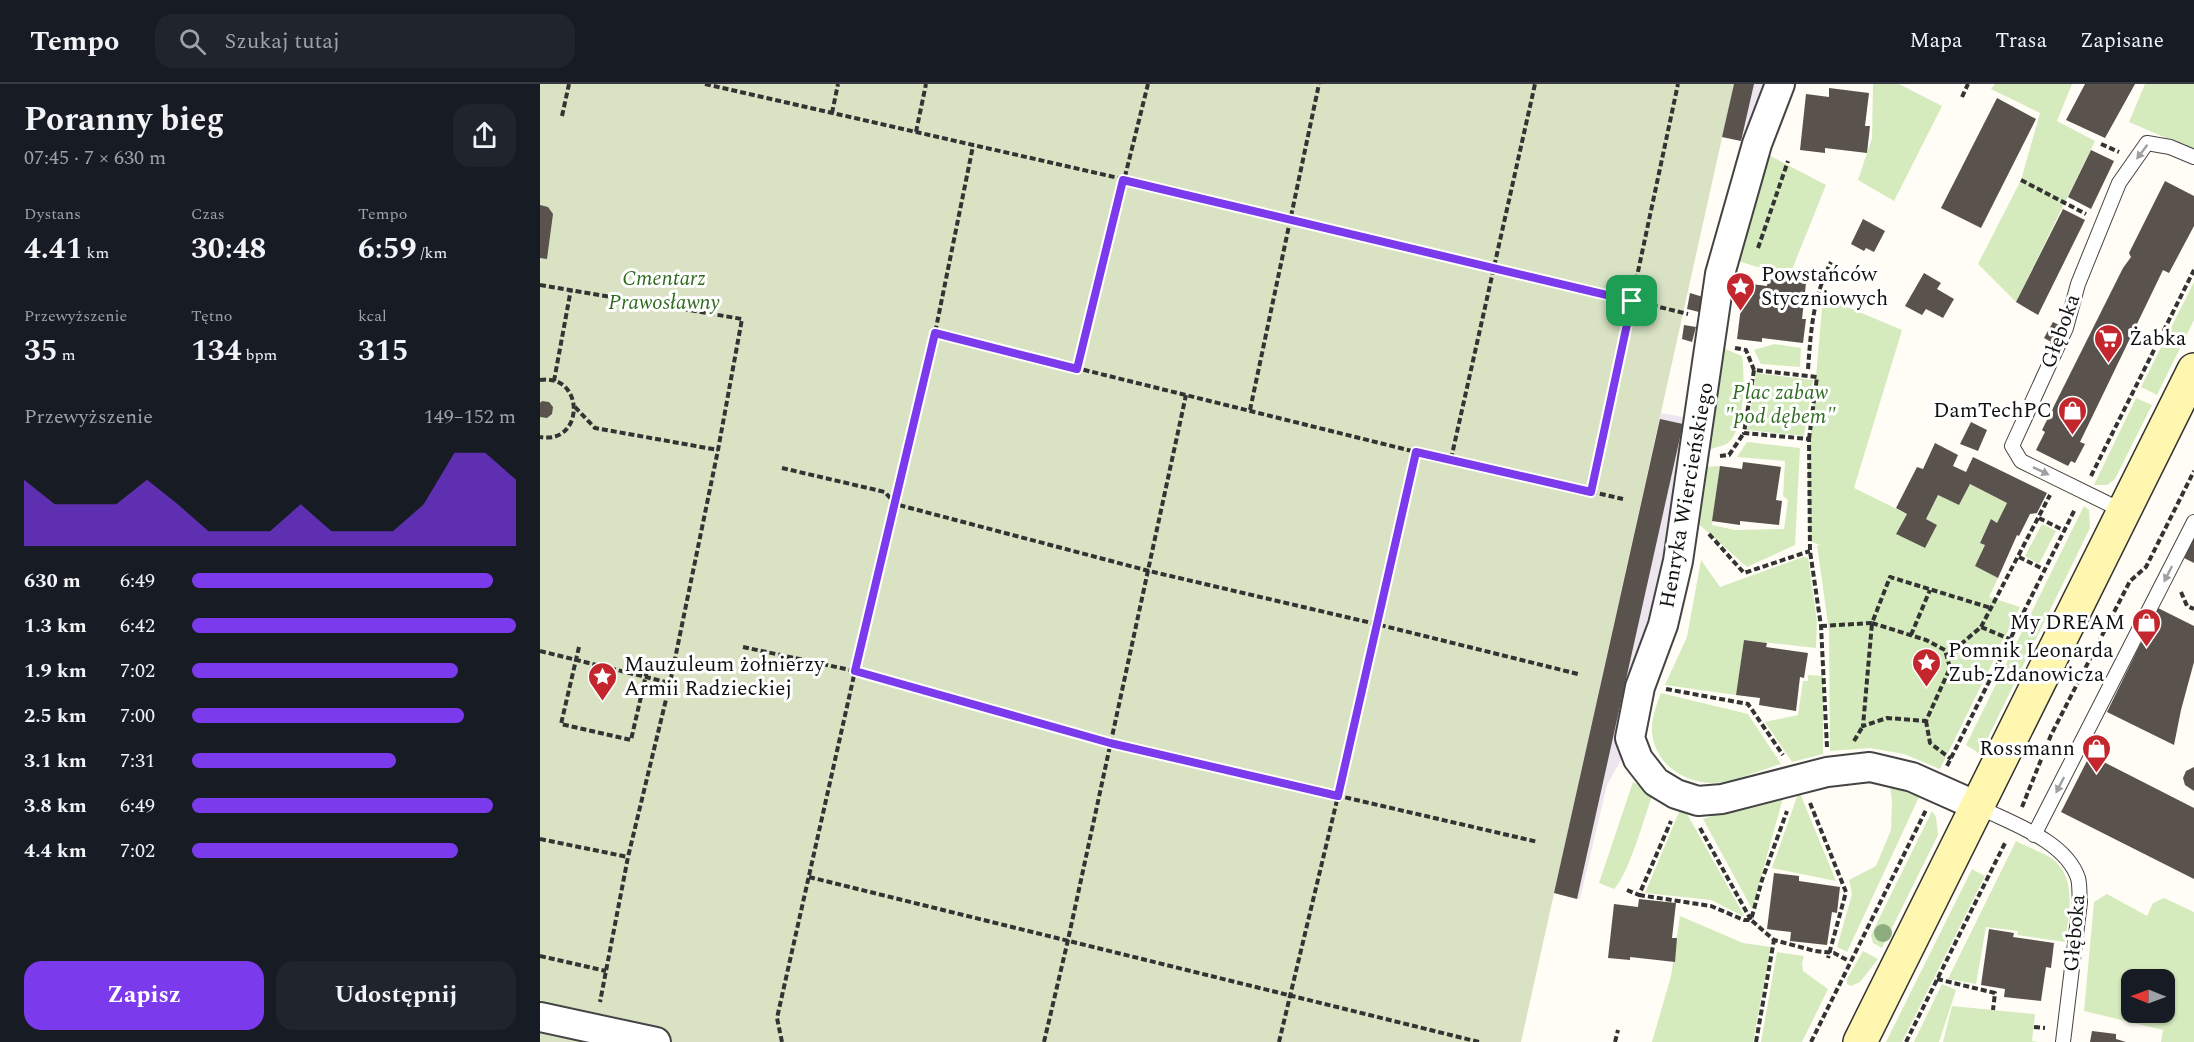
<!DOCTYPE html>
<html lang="pl">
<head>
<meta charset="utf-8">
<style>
	:root { --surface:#171b24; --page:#20242c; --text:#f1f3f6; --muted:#9ea1a6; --line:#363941; --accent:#7c3aed }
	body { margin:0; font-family:Spectral,serif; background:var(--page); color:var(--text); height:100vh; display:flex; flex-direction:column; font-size:22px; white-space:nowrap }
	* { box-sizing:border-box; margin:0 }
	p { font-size:20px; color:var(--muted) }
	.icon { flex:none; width:33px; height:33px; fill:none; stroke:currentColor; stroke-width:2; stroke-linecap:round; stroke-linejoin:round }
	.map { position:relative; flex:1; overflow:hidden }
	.sheet { display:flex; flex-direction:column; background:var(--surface); width:540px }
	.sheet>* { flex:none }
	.needle { width:39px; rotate:271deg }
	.controls { position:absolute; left:1581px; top:885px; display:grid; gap:12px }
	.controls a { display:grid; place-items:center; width:54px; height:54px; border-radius:12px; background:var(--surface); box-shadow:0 2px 4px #0004; font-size:30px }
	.pin { position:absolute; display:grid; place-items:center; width:51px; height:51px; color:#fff; margin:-26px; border-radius:12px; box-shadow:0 3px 9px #0006 }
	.round { display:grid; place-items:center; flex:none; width:63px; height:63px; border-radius:18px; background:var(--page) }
	.headline { display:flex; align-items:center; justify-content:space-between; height:102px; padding:0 24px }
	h1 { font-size:33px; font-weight:700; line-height:45px }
	.figures { display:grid; grid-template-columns:repeat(3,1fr); gap:9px; height:102px; padding:6px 24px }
	.figures div { display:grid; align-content:center }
	.figures b { font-size:30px; font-weight:700 }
	.figures small { font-size:16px; font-weight:400 }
	.figures p { font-size:16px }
	.chart { height:168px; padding:12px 24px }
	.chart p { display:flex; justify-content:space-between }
	.chart svg { width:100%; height:108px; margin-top:6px; fill:var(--accent); opacity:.7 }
	.cta { display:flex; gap:12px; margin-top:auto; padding:12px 24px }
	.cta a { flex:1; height:69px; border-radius:18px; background:var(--accent); color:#fff; font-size:24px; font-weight:700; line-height:69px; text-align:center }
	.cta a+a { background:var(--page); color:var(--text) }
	ul { padding:0 24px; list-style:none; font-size:20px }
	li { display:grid; grid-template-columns:96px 72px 1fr; align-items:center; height:45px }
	li i { height:15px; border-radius:8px; background:var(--accent) }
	header { display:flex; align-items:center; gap:36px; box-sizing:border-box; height:84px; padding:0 30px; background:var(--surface); border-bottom:2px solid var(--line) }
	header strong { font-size:28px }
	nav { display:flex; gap:33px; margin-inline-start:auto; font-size:21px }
	.search { width:420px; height:54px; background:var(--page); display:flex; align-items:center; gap:15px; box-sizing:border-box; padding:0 21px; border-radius:18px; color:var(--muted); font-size:22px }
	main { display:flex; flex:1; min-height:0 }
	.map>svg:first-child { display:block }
</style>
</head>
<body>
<header>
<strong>Tempo</strong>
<div class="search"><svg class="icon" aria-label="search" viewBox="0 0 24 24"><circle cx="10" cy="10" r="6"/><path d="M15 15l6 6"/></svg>Szukaj tutaj</div>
<nav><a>Mapa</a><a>Trasa</a><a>Zapisane</a></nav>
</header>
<main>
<section class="sheet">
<div class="headline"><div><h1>Poranny bieg</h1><p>07:45 · 7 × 630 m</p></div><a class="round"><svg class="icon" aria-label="share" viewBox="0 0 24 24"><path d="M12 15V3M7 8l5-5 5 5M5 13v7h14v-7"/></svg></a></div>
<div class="figures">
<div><p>Dystans</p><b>4.41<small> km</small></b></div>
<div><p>Czas</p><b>30:48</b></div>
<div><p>Tempo</p><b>6:59<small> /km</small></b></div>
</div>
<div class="figures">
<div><p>Przewyższenie</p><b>35<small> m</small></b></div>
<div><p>Tętno</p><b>134<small> bpm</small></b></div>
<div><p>kcal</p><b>315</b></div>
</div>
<div class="chart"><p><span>Przewyższenie</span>149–152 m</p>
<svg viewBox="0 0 160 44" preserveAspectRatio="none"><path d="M0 44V17L10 27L20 27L30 27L40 17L50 27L60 38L70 38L80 38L90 27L100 38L110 38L120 38L130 27L140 6L150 6L160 17V44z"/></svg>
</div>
<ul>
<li><b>630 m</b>6:49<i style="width:93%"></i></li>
<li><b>1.3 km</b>6:42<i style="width:100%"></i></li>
<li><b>1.9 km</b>7:02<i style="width:82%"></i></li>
<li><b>2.5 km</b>7:00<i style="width:84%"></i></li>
<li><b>3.1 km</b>7:31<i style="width:63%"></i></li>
<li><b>3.8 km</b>6:49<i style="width:93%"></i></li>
<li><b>4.4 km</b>7:02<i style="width:82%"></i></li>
</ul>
<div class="cta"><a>Zapisz</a><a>Udostępnij</a></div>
</section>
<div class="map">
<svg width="1654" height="958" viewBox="0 0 1654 958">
	<rect width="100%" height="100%" fill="#fffdf5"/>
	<g fill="#eee6ef">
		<polygon points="1194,0 1228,0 1207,58 1182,53"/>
		<polygon points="1121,329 1154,335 1086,667 1067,701 1040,815 1037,815 1014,809"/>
	</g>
	<g fill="#d5ebbd" fill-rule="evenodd">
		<polygon points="1333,0 1359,0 1402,22 1354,117 1318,96 1332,54"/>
		<polygon points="1455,0 1532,0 1517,37 1555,57 1476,218 1438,180 1481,96 1500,29 1451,5"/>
		<polygon points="1605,0 1654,0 1654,66 1589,38"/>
		<polygon points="1219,66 1286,101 1249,193 1189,174"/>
		<polygon points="1654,198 1654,236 1617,311 1601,303"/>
		<polygon points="1283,213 1362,246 1314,404 1367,430 1356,450 1384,464 1397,441 1386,435 1398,411 1419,421 1430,400 1467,419 1457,439 1451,436 1440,458 1445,461 1435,482 1458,494 1449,513 1480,523 1400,685 1364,670 1330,664 1290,667 1289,547 1277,461 1283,462 1269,457 1268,383"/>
		<polygon points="1234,260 1261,264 1260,283 1221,280 1214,266"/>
		<path d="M 1176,261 L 1202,272 C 1205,291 1205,346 1188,359 C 1181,363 1168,365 1161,368 Z"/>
		<polygon points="1216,289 1273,296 1264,352 1207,346"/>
		<polygon points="1596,314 1612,321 1575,395 1567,401 1554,401"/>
		<polygon points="1207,358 1260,364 1255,461 1207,483 1153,435 1159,383 1180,382 1172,441 1195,446 1244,445 1248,416 1243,412 1245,377 1197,373"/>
		<polygon points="1544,422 1549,426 1550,444 1440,670 1426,661"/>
		<polygon points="1502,440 1516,447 1499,480 1485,472"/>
		<polygon points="1263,473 1268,474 1277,537 1276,564 1204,556 1196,611 1125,601 1147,553 1161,476 1180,503"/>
		<polygon points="1268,591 1283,592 1283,670 1252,678 1225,638 1258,631 1263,597 1268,597"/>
		<path d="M 1121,609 L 1208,630 L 1241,680 C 1222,686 1202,694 1183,698 C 1152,704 1115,683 1112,649 C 1111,635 1116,622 1121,609 Z"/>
		<path d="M 1093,698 L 1113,709 C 1105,731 1089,790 1074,805 L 1059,799 Z"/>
		<polygon points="1350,702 1379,713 1307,868 1297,863 1312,810 1309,796 1336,782 1351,746 1352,718"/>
		<polygon points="1245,707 1212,825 1163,735"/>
		<polygon points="1259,707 1296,797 1232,784"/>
		<polygon points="1142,721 1205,833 1171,816 1105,809"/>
		<polygon points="1392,727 1396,733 1398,751 1342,864 1333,859 1331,851"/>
		<path d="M 1476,757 C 1487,763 1500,767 1511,774 C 1538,793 1529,830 1525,858 L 1477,851 L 1478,847 L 1446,843 L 1436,900 L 1408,895 Z"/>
		<polygon points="1432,785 1445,792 1362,958 1346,958"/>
		<path d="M 1567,810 L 1607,832 L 1613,819 L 1624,814 L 1654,828 L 1654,958 L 1621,958 L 1623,946 L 1544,927 L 1554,818 ZM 1592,896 L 1624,896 L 1624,928 L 1592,928 Z"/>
		<polygon points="1140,832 1203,859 1231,863 1213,958 1112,958 1131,892"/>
		<polygon points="1323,867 1338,875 1320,898 1311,902 1307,900 1307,895"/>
		<polygon points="1237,868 1264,872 1262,879 1263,887 1288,905 1262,958 1221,958"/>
		<polygon points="1402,900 1416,906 1399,958 1374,958"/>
		<polygon points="1412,922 1495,930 1492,957 1498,958 1403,958"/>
	</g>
	<polygon fill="#d9e3c4" points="0,0 1194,0 981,958 0,958"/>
	<g fill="#5a524d">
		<polygon points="1194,0 1214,0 1201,57 1182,53"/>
		<polygon points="1545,0 1595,0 1565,54 1526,36"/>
		<polygon points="1289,4 1329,9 1325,42 1330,42 1327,69 1285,64 1285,69 1260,66 1266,10 1289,13"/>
		<polygon points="1457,14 1496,35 1441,144 1401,124"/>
		<polygon points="1551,66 1574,77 1551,125 1528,113"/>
		<polygon points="1625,97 1654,112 1654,142 1629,189 1623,186 1540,358 1545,360 1535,379 1531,377 1528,382 1496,366 1505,348 1502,346 1583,184 1591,173 1589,169"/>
		<polygon points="0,121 8,123 13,130 7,175 0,174"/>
		<polygon points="1523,125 1545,136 1498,231 1476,218"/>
		<polygon points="1323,135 1345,147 1334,168 1326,164 1324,167 1311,160"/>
		<polygon points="1384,189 1401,199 1397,205 1414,215 1403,234 1386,225 1382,231 1365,222"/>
		<polygon points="1228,195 1266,199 1262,235 1266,235 1263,259 1222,254 1222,258 1197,255 1204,199 1227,202"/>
		<polygon points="1150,209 1163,213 1159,228 1147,225"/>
		<polygon points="1513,238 1521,242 1513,259 1504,254"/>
		<polygon points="1144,241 1156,243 1152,258 1142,255"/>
		<polygon points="2,317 9,318 13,323 12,330 7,334 0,333 0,319"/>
		<polygon points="1120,335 1143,340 1037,815 1014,809"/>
		<polygon points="1431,338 1447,346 1438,367 1420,360"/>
		<polygon points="1395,359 1418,371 1413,382 1426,388 1433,373 1507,409 1497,429 1490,430 1479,452 1477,451 1458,494 1435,482 1445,461 1440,459 1451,435 1457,439 1467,419 1430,400 1419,421 1398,411 1386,435 1397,441 1385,464 1356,450 1367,430 1356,424 1377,383 1383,385"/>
		<polygon points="1203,378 1241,383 1236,416 1242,417 1239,441 1200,437 1200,441 1172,437 1180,382 1202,385"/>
		<polygon points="1654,453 1654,479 1644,474"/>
		<polygon points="1618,524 1654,542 1654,578 1641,626 1634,661 1567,628"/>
		<polygon points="1204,556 1227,559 1226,563 1268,569 1264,594 1260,593 1256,627 1219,621 1220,614 1196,611"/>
		<polygon points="1550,671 1654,724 1654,795 1521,728"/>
		<polygon points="1654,683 1654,707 1645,701 1643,694 1646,687"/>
		<polygon points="1234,789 1259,792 1259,797 1300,803 1297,829 1292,828 1287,861 1250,857 1251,848 1227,845"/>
		<polygon points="1099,815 1136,819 1132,854 1137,854 1135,878 1090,873 1090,876 1068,874 1074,820 1098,823"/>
		<polygon points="1449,845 1474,849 1473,853 1514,859 1511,884 1506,883 1501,917 1464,913 1465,905 1441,901"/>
		<polygon points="1552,947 1576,950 1576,955 1586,958 1550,958"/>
	</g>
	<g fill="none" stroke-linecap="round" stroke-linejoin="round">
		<defs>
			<g id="lane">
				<polyline points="1583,427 1481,377 1472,362 1526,244 1538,200 1579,99 1607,59 1630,63 1654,73"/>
				<path d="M 1437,722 C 1470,739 1525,756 1538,794 C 1540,801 1539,810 1540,818 L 1523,958"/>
				<polyline points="1494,751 1654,438"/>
			</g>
			<g id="street">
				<polyline points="1240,0 1217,60 1180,190 1138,477 1123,541 1100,603 1090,654 1098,675 1116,698 1136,710 1158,717 1182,715 1287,688 1330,683 1372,693 1437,722"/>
				<polyline points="0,933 116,958"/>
			</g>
			<polyline id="secondary" points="1320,958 1654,286"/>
		</defs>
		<use href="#lane" stroke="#444" stroke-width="16"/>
		<use href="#street" stroke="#444" stroke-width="32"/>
		<use href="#secondary" stroke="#333" stroke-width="36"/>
		<g stroke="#333" stroke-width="4" stroke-dasharray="6 3" stroke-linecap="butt">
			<polyline points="165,0 750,133 1148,230"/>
			<polyline points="1422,13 1428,0"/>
			<polyline points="292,29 298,0"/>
			<polyline points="22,32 29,0"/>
			<polyline points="376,48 386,0"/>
			<polyline points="1561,60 1579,68"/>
			<polyline points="1481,96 1546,130"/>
			<polyline points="1218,164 1248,77"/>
			<polyline points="0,201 202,235 178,366 130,599 88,773 60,918"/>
			<polyline points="395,249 876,368 1083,415"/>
			<polyline points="1195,264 1206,266 1214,286"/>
			<polyline points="537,285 608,0"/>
			<path d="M 1268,285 C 1271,245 1273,213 1291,178"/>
			<path d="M 0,296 C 45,289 45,361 0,353"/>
			<polyline points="14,297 31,205"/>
			<polyline points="35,323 55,344 178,366"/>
			<polyline points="710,326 779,0"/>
			<polyline points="1269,355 1277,293 1214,286 1204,349 1269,355 1270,467 1281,542 1287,663"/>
			<polyline points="1180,372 1189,371 1204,349"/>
			<polyline points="911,375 995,0"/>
			<polyline points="242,384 345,408 355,420 609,487 836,540 1038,590"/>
			<polyline points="1551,392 1654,186"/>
			<polyline points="1051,408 1138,0"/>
			<polyline points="1499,434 1525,447"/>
			<polyline points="1169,450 1204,489 1270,467"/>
			<polyline points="1479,473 1505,486"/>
			<polyline points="1641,508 1647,522 1654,525"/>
			<polygon points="1332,539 1386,556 1405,566 1410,584 1386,637 1347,634 1323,642"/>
			<polyline points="1281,542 1332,539 1350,493 1451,524"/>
			<polyline points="1441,543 1510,411"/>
			<polyline points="1371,551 1390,506"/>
			<polyline points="39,563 21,640 91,656 109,578"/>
			<polyline points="203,563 315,587 570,659 998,758"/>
			<polyline points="0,567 130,599"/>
			<polyline points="1407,572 1441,543 1472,556"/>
			<polyline points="1126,605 1208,620 1243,671"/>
			<polyline points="1386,637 1390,659 1411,675"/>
			<polyline points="1314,657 1323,642"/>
			<polyline points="1407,682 1535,425"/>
			<polyline points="1270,719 1306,808 1288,874"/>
			<polyline points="1482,723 1511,651 1590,497 1606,483 1654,387"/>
			<polyline points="1160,744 1211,836 1222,796 1247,727"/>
			<polyline points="0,755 88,773"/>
			<polyline points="269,793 939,958"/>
			<polyline points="1087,806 1099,811 1131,737"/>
			<polyline points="1099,811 1171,822 1204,836 1211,836 1234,856 1275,867 1294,869 1309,877"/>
			<polyline points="0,872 66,887"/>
			<polyline points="1397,895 1455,909 1453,926"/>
			<polyline points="1494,943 1505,944"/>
			<polyline points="242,958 237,934 315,587 395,249 433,62"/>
			<polyline points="504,958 528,856 646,311"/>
			<polyline points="739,958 798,712 876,368"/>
			<polyline points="1075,958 1078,946"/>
			<polyline points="1216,958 1234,856"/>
			<polyline points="1271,958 1386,726"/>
			<polyline points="1366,958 1466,757"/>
		</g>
		<use href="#lane" stroke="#fff" stroke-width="14"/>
		<use href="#street" stroke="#fff" stroke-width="28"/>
		<use href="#secondary" stroke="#fff6b0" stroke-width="33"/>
	</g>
	<circle fill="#8dad7f" cx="1343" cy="849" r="9"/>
	<defs><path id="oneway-solid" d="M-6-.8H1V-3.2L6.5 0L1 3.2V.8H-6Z" transform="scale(1.5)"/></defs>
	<g fill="#a0a0a0">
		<use href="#oneway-solid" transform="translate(1602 68) rotate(127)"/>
		<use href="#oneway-solid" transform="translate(1501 387) rotate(26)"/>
		<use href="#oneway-solid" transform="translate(1628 490) rotate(117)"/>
		<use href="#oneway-solid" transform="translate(1520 701) rotate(117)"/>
	</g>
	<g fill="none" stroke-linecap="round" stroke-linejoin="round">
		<defs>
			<polygon id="route" points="583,96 1092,217 1051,408 876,368 798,712 570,659 315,587 395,249 537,285"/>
		</defs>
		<use href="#route" stroke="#fff" stroke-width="12"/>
		<use href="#route" stroke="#7c3aed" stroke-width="8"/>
	</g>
	<defs>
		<symbol id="sight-pin" viewBox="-11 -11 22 30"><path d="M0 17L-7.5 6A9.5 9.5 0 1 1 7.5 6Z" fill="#c4262e" stroke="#fff"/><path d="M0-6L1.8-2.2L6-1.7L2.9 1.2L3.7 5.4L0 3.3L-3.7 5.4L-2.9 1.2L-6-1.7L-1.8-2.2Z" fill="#fff"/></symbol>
		<symbol id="supermarket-pin" viewBox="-11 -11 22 30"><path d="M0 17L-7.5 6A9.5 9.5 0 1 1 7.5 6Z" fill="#c4262e" stroke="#fff"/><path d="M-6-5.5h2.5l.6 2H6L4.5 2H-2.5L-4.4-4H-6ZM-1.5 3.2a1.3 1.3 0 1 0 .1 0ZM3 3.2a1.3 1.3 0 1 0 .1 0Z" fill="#fff"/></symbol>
		<symbol id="shop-pin" viewBox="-11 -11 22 30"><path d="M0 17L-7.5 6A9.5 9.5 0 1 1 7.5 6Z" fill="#c4262e" stroke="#fff"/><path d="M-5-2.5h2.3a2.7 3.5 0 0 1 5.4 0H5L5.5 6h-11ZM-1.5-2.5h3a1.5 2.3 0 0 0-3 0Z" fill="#fff"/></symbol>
	</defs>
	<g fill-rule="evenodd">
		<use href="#sight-pin" x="1184" y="186" width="33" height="45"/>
		<use href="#supermarket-pin" x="1552" y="238" width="33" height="45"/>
		<use href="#shop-pin" x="1516" y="310" width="33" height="45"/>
		<use href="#shop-pin" x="1590" y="522" width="33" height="45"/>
		<use href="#sight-pin" x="1370" y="562" width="33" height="45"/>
		<use href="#sight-pin" x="46" y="576" width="33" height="45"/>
		<use href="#shop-pin" x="1540" y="648" width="33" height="45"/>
	</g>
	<g text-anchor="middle" stroke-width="6" stroke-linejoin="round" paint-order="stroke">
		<g font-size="21" fill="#111" stroke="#fff" text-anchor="start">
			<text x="1221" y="197">Powstańców<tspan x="1221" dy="24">Styczniowych</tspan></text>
			<text x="1589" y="261">Żabka</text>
			<text x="1512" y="333" text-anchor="end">DamTechPC</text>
			<text x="1585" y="545" text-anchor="end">My DREAM</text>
			<text x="1408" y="573">Pomnik Leonarda<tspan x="1408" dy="24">Zub-Zdanowicza</tspan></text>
			<text x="84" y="587">Mauzuleum żołnierzy<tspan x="84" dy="24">Armii Radzieckiej</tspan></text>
			<text x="1535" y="671" text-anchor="end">Rossmann</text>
		</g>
		<g font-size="21" font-style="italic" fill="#2f6b1f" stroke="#fff">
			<text x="124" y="201">Cmentarz<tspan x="124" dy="24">Prawosławny</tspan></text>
			<text x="1240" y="315">Plac zabaw<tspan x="1240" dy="24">"pod dębem"</tspan></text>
		</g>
		<g font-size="21" fill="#111" stroke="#fff">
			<text transform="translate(1520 247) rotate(-70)" y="7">Głęboka</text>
			<text transform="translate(1146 411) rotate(-80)" y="7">Henryka Wiercieńskiego</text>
			<text transform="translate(1534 849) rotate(-85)" y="7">Głęboka</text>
		</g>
	</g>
</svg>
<div class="controls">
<a><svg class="needle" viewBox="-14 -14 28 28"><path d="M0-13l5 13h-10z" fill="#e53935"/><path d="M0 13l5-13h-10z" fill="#9ea1a6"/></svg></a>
</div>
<div class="pin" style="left:1092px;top:217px;background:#1e9e55"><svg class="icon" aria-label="arrive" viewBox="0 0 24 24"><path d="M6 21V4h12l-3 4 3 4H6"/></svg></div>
</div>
</main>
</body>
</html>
